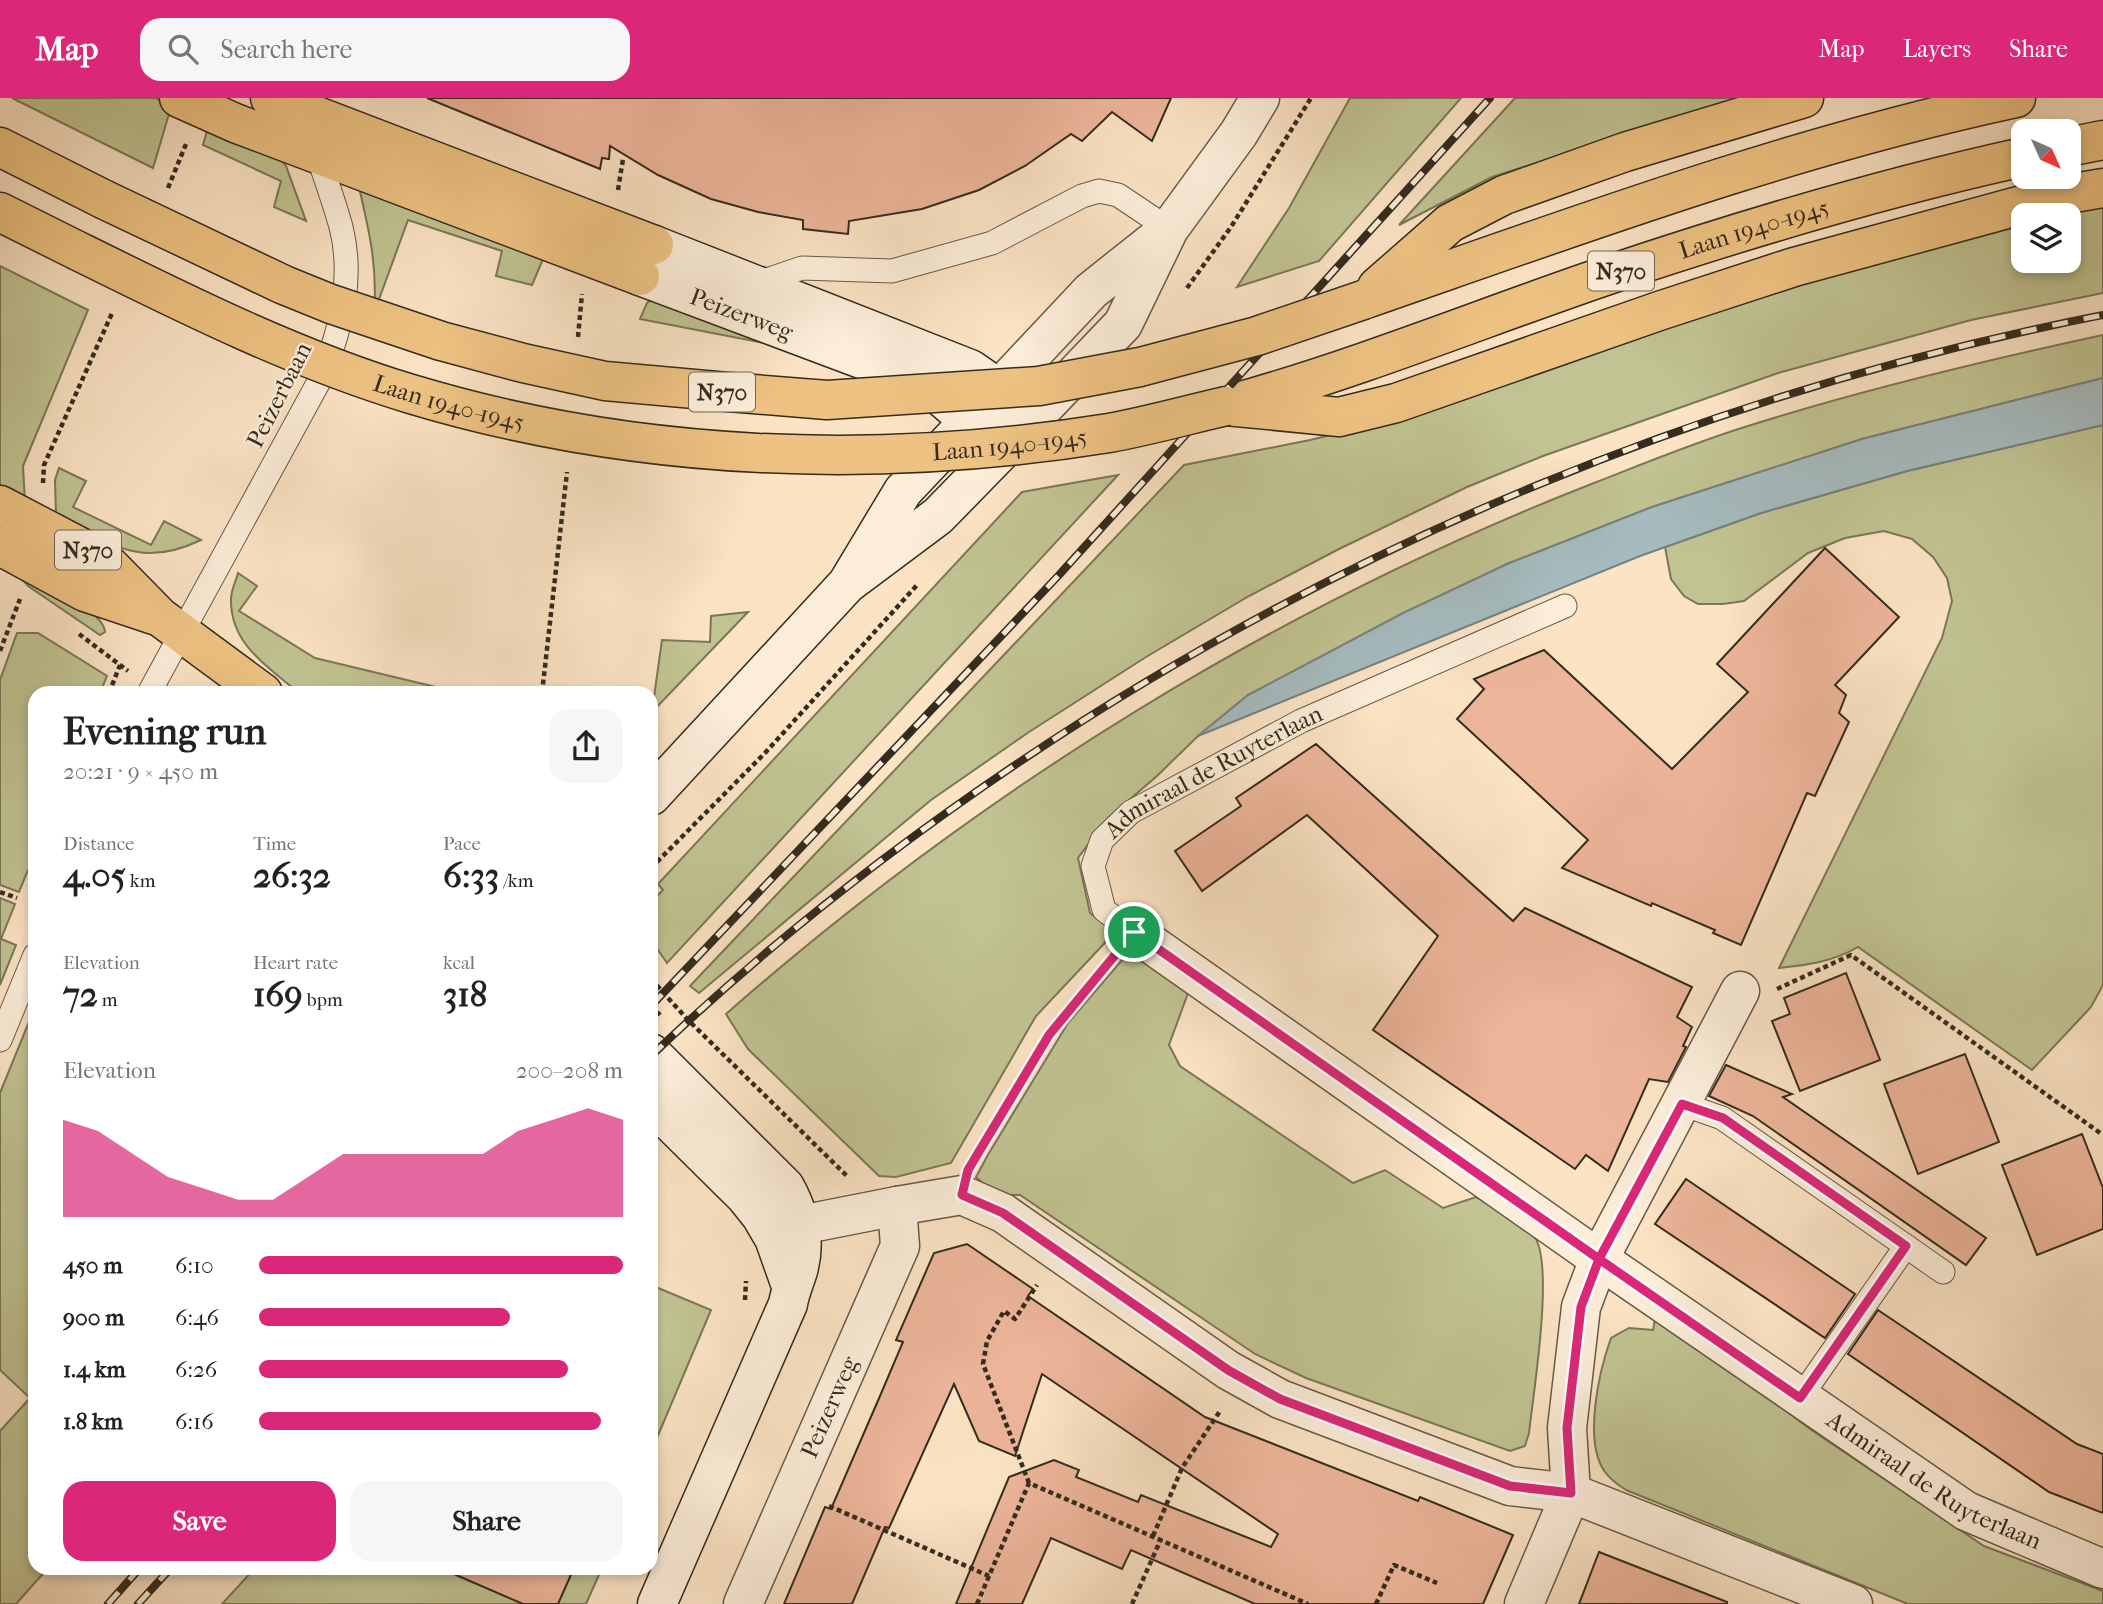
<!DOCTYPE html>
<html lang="en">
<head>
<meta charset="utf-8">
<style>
	:root { --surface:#fff; --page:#f6f6f6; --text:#222; --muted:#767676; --accent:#db2777 }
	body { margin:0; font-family:"IM FELL French Canon",serif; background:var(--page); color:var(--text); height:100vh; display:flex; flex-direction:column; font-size:26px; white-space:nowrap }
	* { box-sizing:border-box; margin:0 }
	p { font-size:23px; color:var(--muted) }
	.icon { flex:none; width:38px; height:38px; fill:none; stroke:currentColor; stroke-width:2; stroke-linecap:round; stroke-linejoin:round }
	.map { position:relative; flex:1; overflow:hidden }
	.drawer { position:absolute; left:28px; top:588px; width:630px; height:889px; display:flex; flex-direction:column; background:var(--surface); border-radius:21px; box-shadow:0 4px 10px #0003 }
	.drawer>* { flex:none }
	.needle { width:46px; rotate:135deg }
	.controls { position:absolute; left:2011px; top:21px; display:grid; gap:14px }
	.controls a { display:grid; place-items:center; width:70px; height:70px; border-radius:14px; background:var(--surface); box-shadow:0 4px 10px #0003; font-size:35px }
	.pin { position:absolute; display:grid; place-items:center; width:60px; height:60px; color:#fff; margin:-30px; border:4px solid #fff; border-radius:50%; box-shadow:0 2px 7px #0007 }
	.round { display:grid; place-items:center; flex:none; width:74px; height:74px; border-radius:21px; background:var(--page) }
	.head { display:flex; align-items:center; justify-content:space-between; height:119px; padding:0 35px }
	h1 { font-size:38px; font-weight:700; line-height:52px }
	.figures { display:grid; grid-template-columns:repeat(3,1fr); gap:10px; height:119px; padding:7px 35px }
	.figures div { display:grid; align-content:center }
	.figures b { font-size:35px; font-weight:700 }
	.figures small { font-size:19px; font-weight:400 }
	.figures p { font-size:19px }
	.chart { height:196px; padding:14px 35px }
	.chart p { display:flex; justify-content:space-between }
	.chart svg { width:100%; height:126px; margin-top:7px; fill:var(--accent); opacity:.7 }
	.action { display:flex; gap:14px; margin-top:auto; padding:14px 35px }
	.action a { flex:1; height:80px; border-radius:21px; background:var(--accent); color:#fff; font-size:28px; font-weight:700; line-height:80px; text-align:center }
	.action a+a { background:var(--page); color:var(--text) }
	ul { padding:0 35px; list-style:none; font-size:23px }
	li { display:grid; grid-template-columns:112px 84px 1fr; align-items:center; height:52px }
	li i { height:18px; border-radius:9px; background:var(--accent) }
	header { display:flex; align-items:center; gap:42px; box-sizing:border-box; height:98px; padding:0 35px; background:var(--accent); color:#fff }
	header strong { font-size:33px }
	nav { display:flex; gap:38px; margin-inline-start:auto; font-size:24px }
	.search { width:490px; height:63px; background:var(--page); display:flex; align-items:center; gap:18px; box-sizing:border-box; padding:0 24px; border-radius:21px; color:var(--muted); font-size:26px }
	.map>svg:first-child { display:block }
</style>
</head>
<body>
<header>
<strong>Map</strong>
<div class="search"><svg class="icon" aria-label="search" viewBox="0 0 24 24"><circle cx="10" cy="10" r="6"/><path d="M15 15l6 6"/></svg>Search here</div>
<nav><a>Map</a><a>Layers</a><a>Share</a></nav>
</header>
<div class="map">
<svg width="2103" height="1506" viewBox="0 0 2103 1506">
	<rect width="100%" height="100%" fill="#fbe3c4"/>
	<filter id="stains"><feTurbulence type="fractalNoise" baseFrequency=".00286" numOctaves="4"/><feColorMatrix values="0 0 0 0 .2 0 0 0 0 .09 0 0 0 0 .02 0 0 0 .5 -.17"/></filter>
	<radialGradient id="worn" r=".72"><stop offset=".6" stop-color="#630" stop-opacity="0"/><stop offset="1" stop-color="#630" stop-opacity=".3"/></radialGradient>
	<g fill="#c1c392" stroke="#7a7758" stroke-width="2">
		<polygon points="12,0 156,0 171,9 153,70"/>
		<polygon points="1350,0 1461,0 1319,163 1237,189 1289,110"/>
		<polygon points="1515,0 1739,0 1492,79 1399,127"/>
		<polygon points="209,26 277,56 286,68 306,123 274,109 281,83 203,47"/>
		<path d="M 357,81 L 546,154 L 532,187 L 496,178 L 502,153 L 408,122 L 374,215 C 378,166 368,128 357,81 Z"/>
		<polygon points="2103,109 2103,195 1971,222 1778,275 1543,358 1467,389 1337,452 1249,498 1146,559 1029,634 931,702 699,895 690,888 1184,367 1310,342 1400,320 1733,204 2023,126 2023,163 2068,163 2068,117 2062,117"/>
		<polygon points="0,168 88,212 23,368 25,404 0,392"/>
		<polygon points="659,196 785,249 640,221 647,205"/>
		<path d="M 2103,237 L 2103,280 L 1862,341 L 1652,409 L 1507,466 L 1248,597 L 1198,638 L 1157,678 L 1108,720 L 1078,760 L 1090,815 L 1115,834 L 1036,918 L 951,1065 L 896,1079 L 879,1078 L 748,951 L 726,916 C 982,691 1276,509 1594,385 C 1645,365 1696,344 1748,328 C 1865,291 1983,263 2103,237 Z"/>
		<path d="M 2103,327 L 2103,887 L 2091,909 L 2032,972 L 1858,849 C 1832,864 1808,867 1779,870 L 1942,540 L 1952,503 L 1947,480 L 1933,459 L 1912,441 L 1884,433 L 1845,440 L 1808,455 L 1744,503 L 1723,506 L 1698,506 L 1684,498 L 1671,481 L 1665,449 L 1761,415 L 1907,373 Z"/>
		<path d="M 59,370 L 86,383 L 73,409 L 151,447 L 164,423 L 201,442 C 138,472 112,445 56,417 L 55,382 Z"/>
		<polygon points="1118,377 667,865 651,842 651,804 663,792 658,786 1022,394"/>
		<path d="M 238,475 L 257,488 L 239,513 L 315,560 L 461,595 L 299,595 C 268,569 230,546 231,501 C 231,492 236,483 238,475 Z"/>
		<path d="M 22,481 C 42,490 103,510 105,534 L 100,537 L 28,488 Z"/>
		<polygon points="748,514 651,615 651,599 654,599 662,542 710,544 711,518"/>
		<polygon points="17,535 38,535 107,578 100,595 35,595 35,755 19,794 0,787 0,582"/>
		<polygon points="0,800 15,806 1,841 16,847 0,887"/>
		<path d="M 1134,848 L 1191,887 L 1169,947 L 1180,968 L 1353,1085 L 1385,1072 L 1443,1110 L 1476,1099 C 1495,1109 1520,1121 1534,1138 C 1555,1165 1533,1297 1529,1335 L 1525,1348 L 1510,1353 L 1306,1280 L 1255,1256 L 1020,1097 L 996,1097 L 976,1079 L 989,1055 L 1068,925 Z"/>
		<polygon points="35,909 35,1470 48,1470 16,1506 0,1506 0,1333 30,1300 0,1272 0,995"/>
		<polygon points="651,1187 711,1212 651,1354"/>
		<path d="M 1656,1216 L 1810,1331 L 1984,1448 L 2103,1493 L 2103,1506 L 1908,1506 L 1626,1392 C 1618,1387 1611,1382 1605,1374 C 1583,1344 1599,1273 1611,1240 L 1629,1230 L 1653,1232 Z"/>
		<polygon points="255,1470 602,1470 586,1506 222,1506"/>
	</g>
	<polygon fill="#a5bbbf" stroke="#78817f" stroke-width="2" points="2103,280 2103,327 1907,373 1761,415 1640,458 1198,638 1248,597 1403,515 1507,466 1652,409 1862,341"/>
	<g fill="#edb59a" stroke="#342b1f" stroke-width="2">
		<polygon points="427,0 1171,0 1152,43 1112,14 1082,43 1071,36 1025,68 979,92 922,111 849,123 848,136 803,131 803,122 758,114 711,101 658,77 610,48 609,61 602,60 600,71"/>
		<polygon points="1825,450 1899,519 1835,587 1846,597 1839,615 1849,624 1815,698 1807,695 1741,847 1713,835 1715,832 1652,805 1651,808 1562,770 1588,742 1457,621 1484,591 1474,581 1544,552 1672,671 1748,594 1717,566"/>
		<polygon points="1316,646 1513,823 1525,810 1692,889 1677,919 1692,929 1683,948 1686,949 1668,984 1649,981 1608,1073 1586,1057 1575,1071 1373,932 1438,838 1307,717 1202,793 1175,753 1241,708 1236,700"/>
		<polygon points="1846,875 1880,962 1800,993 1772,923 1790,916 1784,900"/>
		<polygon points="1965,956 1999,1044 1918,1076 1884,986"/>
		<polygon points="1726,967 1792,996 1783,999 1986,1140 1966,1167 1753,1018 1709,998"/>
		<polygon points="2082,1036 2103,1090 2103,1131 2037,1157 2002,1067"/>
		<polygon points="1686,1081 1855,1196 1825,1240 1655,1126"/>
		<polygon points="967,1146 1033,1191 1028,1198 1205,1319 1418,1403 1420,1399 1513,1437 1483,1506 1255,1506 1131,1452 1122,1471 1051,1440 1022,1506 956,1506 1009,1379 1054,1362 1079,1372 1076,1379 1138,1404 1141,1397 1271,1449 1278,1436 1042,1276 1015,1358 979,1343 954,1286 889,1430 885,1429 852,1506 784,1506 825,1409 831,1411 880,1298 903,1244 896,1242 934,1155"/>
		<polygon points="1878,1212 2077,1346 2103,1356 2103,1415 2049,1394 1848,1256"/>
		<polygon points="1599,1454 1727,1504 1727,1506 1579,1506"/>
		<polygon points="440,1470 574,1470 558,1506 523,1506"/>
	</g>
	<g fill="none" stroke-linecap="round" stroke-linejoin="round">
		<defs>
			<g id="service">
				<polyline points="755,186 802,170 892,173 992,145 1082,98 1099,93 1118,97 1169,131"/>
				<path d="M 149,595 L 322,278 C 341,231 354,180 341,129 C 334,103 324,77 316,51"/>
				<path id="s1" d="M 1134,834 L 1104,812 L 1093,768 L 1102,742 L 1131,714 L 1301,623 L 1565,508"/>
				<polyline points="0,942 35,857"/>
				<polyline points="1682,1006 1722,1020 1943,1174"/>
				<polyline points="1800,1300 1906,1148"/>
			</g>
			<g id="minor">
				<path id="s2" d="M 1134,834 L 1599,1161 L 1966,1413 L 2103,1471"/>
				<polyline points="770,1133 897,1108 962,1097 1003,1115 1228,1272 1280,1301 1510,1388 1571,1395 1853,1506"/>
				<path id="s3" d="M 743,1506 L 900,1148 L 897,1108"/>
				<polyline points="1524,1506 1571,1395 1567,1330 1581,1209 1599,1161 1740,893"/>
			</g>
			<polyline id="tertiary" points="1169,131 1091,193 969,323 1018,336 1123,226 1169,131 1239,35 1260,0"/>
			<g id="secondary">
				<path id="s4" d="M 651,698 L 847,486 L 938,418 L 1018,336 L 999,291 L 970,271 L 654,147 L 640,178 L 904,277 L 931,290 L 969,323 L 903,393 L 847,486"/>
				<path d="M 651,955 L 785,1089 C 799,1114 806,1140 799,1169 C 796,1181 790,1193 788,1206 L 657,1506"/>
				<polyline points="651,1005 745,1098 761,1118 774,1140 791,1188"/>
			</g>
			<g id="trunk">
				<polyline points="179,0 235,25 640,178"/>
				<polyline points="270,0 654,147"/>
				<polyline points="0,49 103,101"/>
				<polyline points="2068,49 2103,42"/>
				<polyline points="0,114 76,152"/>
				<polyline points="1377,189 1450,125 1504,97 1625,54 1804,0"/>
				<path d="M 1363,202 C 1579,127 1792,48 2016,0"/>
				<path id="s5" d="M 1245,302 C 1367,267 1485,219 1605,178 C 1742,132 1882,90 2023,59"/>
				<polyline points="1226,308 1339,319 1396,305 1659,213 1794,169 2051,99 2103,90"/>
				<polyline points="0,407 103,461 160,519 263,595"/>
				<polyline points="0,448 85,494 154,517"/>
			</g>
		</defs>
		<use href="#service" stroke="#665948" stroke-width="25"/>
		<use href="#minor" stroke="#665948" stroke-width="41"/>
		<use href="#tertiary" stroke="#665948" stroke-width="41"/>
		<use href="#secondary" stroke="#342b1f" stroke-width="41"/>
		<use href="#trunk" stroke="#342b1f" stroke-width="41"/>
		<g stroke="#342b1f" stroke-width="4.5" stroke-dasharray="5 3.5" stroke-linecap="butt">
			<polyline points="168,90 186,46"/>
			<polyline points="618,92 623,61"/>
			<polyline points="1187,190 1231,129 1311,0"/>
			<polyline points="578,239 582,196"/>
			<polyline points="43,385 44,367 113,213"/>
			<polyline points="79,536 128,573"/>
			<polyline points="0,553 20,501"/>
			<polyline points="109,595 120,567"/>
			<polyline points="542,595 567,374"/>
			<polyline points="651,770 765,655 918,486"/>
			<polyline points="0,794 17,800"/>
			<polyline points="651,881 688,922 847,1078"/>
			<polyline points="1777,891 1851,857 2103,1037"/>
			<polyline points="651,908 660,917"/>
			<polyline points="974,1062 1050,937 1109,864"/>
			<polyline points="745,1202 746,1183"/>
			<polyline points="1029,1385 983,1266 987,1243 1004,1213 1015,1221 1037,1187"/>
			<polyline points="829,1408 989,1478"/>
			<polyline points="1153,1438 1182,1370 1220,1313"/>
			<polyline points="977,1506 1029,1385 1308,1506"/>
			<polyline points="1132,1506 1161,1441"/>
			<polyline points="1376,1506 1394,1467 1437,1485"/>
		</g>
		<use href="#service" stroke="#fcedd9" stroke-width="23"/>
		<use href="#minor" stroke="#fcedd9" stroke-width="38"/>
		<use href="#tertiary" stroke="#fcedd9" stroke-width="38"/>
		<use href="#secondary" stroke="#fcedd9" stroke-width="38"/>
		<use href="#trunk" stroke="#eec282" stroke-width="38"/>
		<defs>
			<g id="rail">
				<polyline points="651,908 1059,477 1490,0"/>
				<path d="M 651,958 C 765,849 890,751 1021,663 C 1349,443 1716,293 2103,217"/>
				<polyline points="108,1506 140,1470"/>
				<polyline points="138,1506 171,1470"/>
			</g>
		</defs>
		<use href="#rail" stroke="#342b1f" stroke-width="8"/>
		<use href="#rail" stroke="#fcedd9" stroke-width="5" stroke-dasharray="16" stroke-linecap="butt"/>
		<defs>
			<g id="trunk-bridge">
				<polyline points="103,101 284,187 331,206 441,243 523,265 605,283 728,294 827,302 1039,288 1140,269 1257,238 1363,202"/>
				<path id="s6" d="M 76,152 C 185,206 295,261 411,296 C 637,364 877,372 1109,335 C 1148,328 1187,317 1226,308"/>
			</g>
		</defs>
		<use href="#trunk-bridge" stroke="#342b1f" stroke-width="41" stroke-linecap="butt"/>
		<use href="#trunk-bridge" stroke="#eec282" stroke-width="38"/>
	</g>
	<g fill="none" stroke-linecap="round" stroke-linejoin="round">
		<defs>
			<polyline id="route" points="1134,834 1049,937 968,1072 962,1097 1003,1115 1228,1272 1280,1301 1510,1388 1571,1395 1567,1330 1581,1209 1599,1161 1682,1006 1723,1020 1906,1148 1800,1300 1599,1161 1134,834"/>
		</defs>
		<use href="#route" stroke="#fff" stroke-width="14"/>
		<use href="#route" stroke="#db2777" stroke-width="9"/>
	</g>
	<g text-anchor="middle" stroke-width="5" stroke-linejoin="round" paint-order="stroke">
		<g fill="#fcedd9" stroke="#706557" stroke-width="2">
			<rect x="1588" y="153.5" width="66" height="39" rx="5"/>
			<rect x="689" y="274.5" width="66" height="39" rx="5"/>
			<rect x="55" y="432.5" width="66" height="39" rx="5"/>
		</g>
		<g font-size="23" font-weight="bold" fill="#342b1f">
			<text x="1621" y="181">N370</text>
			<text x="722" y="302">N370</text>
			<text x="88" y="460">N370</text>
		</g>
		<g font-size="24" fill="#342b1f" stroke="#fcedd9">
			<text dy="8" stroke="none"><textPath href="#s5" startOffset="537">Laan 1940-1945</textPath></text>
			<text dy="8" stroke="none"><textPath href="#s4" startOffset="1083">Peizerweg</textPath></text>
			<text transform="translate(279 297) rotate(-63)" y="8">Peizerbaan</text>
			<text dy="8" stroke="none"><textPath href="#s6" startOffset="404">Laan 1940-1945</textPath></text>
			<text dy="8" stroke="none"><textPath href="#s6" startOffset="970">Laan 1940-1945</textPath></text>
			<text dy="8" stroke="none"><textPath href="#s1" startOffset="242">Admiraal de Ruyterlaan</textPath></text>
			<text dy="8" stroke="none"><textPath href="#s3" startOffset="215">Peizerweg</textPath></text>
			<text dy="8" stroke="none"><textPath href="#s2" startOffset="971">Admiraal de Ruyterlaan</textPath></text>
		</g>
	</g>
	<rect width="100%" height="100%" filter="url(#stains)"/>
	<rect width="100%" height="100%" fill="url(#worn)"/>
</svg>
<div class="controls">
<a><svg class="needle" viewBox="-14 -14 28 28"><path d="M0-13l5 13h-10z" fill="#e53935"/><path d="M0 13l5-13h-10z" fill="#767676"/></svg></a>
<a><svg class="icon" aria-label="layers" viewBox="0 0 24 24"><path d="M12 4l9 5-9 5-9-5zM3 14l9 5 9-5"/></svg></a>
</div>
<div class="pin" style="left:1134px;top:834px;background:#1e9e55"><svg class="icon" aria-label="arrive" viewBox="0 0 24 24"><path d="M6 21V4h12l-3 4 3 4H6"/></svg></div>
<section class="drawer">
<div class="head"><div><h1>Evening run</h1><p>20:21 · 9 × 450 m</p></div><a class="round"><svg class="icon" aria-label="share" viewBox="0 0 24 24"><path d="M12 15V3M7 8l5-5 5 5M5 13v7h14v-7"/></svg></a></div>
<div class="figures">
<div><p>Distance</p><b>4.05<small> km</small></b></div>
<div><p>Time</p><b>26:32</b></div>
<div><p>Pace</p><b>6:33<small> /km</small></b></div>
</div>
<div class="figures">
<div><p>Elevation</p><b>72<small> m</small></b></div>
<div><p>Heart rate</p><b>169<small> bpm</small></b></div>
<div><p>kcal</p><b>318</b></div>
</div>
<div class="chart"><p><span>Elevation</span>200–208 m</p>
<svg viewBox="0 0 160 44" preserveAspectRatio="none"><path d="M0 44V10L10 14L20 22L30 30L40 34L50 38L60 38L70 30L80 22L90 22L100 22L110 22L120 22L130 14L140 10L150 6L160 10V44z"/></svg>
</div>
<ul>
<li><b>450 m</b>6:10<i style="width:100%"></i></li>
<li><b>900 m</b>6:46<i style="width:69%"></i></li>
<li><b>1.4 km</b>6:26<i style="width:85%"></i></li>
<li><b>1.8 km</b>6:16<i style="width:94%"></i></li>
</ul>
<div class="action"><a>Save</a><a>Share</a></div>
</section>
</div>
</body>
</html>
